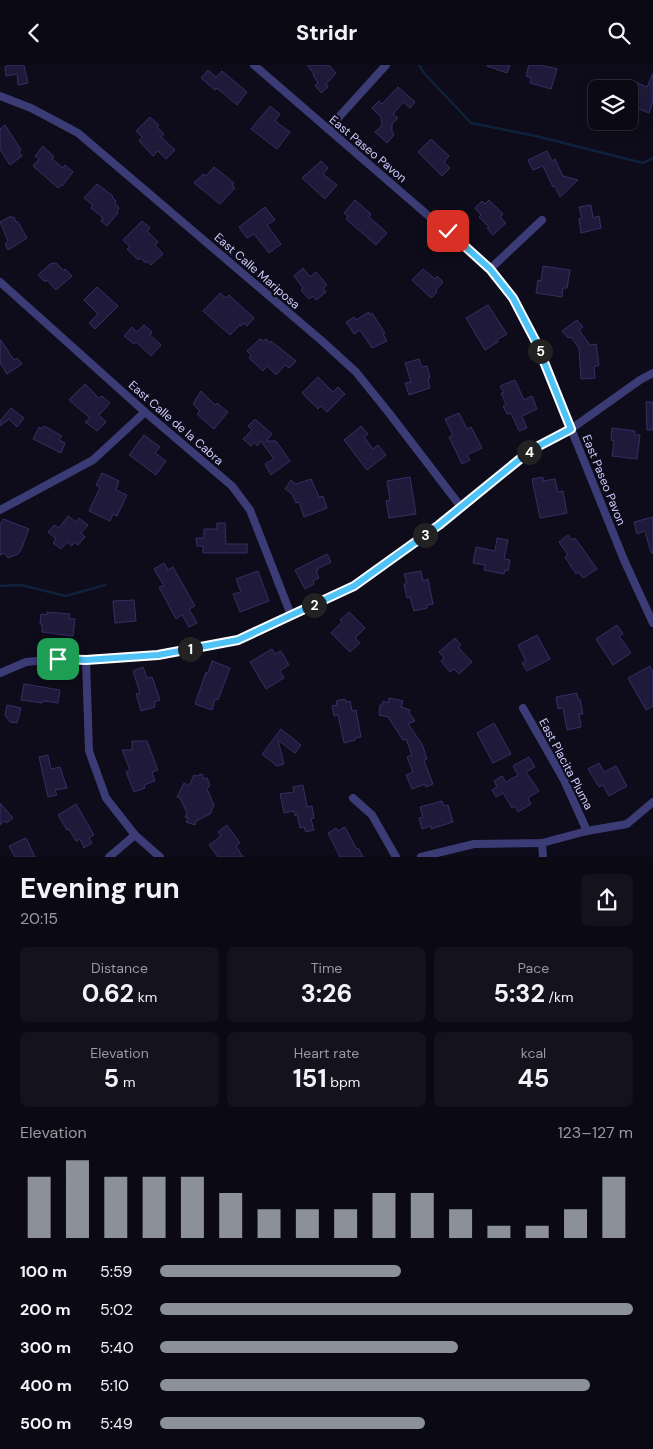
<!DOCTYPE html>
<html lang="en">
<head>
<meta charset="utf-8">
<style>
	:root { --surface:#0a0914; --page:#13121d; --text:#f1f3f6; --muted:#999aa0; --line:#2a2a34; --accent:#8c9099 }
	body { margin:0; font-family:"DM Sans",sans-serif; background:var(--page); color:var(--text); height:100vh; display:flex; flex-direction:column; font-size:19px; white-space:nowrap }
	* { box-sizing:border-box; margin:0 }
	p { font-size:16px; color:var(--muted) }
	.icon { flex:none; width:28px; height:28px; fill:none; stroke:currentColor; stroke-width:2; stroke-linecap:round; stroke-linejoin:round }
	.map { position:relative; height:792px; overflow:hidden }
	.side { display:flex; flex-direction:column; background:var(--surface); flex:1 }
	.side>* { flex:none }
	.tools { position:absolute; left:588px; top:15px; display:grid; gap:10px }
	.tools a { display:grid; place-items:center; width:50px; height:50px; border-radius:8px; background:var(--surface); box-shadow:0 2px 12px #0003,0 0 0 1px var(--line); font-size:25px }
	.pin { position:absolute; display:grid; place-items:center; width:42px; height:42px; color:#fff; margin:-21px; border-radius:10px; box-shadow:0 2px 8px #0006 }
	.km { position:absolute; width:25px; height:25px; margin:-12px; border-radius:50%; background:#222; color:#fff; font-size:14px; line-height:25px; text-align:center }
	.round { display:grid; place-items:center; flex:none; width:52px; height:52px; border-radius:8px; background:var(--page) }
	.overview { display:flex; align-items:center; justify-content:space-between; height:85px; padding:0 20px }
	h1 { font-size:28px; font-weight:700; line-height:38px }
	.stats { display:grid; grid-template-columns:repeat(3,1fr); gap:8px; height:85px; padding:5px 20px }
	.stats div { display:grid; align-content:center; border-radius:8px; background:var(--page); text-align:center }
	.stats b { font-size:25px; font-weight:700 }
	.stats small { font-size:14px; font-weight:400 }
	.stats p { font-size:14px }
	.chart { height:140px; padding:10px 20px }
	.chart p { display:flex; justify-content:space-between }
	.chart svg { width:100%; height:90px; margin-top:5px; stroke:var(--accent); stroke-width:6 }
	ul { padding:0 20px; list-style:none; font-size:16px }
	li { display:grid; grid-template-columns:80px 60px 1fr; align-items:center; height:38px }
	li i { height:12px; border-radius:6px; background:var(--accent) }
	header { display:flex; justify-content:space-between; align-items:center; height:65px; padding:0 20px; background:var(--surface); font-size:22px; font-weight:700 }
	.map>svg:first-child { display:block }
</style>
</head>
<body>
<header><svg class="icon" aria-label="back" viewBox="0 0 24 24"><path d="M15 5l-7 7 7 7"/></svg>Stridr<svg class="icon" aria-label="search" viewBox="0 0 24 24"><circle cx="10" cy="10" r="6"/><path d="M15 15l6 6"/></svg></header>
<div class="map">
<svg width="653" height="792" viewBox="0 0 653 792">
	<rect width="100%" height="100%" fill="#0e0c1a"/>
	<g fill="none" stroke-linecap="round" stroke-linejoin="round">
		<g stroke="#0f223c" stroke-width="2.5">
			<polyline points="419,0 424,8 471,58 536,71 643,98 653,93"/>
			<polyline points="0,521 21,520 66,531 105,520"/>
		</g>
	</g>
	<g fill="#1f1a3a" stroke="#362e64">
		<polygon points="8,0 24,0 28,18 18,20 17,9 6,11 5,2"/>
		<polygon points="307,0 329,0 336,8 326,19 328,22 321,28 315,20 318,18 313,10 314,9"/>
		<polygon points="487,0 510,0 507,8 487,1"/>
		<polygon points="529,0 541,0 557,4 551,24 530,18 531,13 526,11"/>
		<polygon points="208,5 216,12 222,6 247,27 237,40 217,23 215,25 201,13"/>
		<polygon points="653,8 653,36 649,48 629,40 629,21 631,15 647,22"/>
		<polygon points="398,22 415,37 410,43 403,37 393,49 398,53 392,59 392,67 394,70 387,78 375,67 382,60 381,52 372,43 379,36 382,39"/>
		<polygon points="270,41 280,49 275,56 290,67 277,84 251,64"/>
		<polygon points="150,52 159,60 157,62 164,69 161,72 175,85 166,94 158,86 153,91 139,76 142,72 136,66"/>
		<polygon points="5,60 21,85 19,87 22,91 10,100 0,84 0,64"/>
		<polygon points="431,74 449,91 444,97 450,103 442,111 418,87"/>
		<polygon points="43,81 54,92 52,94 63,103 65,100 73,107 62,121 61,120 58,123 33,101 39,94 35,91"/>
		<polygon points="547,86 552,96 555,94 563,111 578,115 560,132 555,121 553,122 543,101 533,105 528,95"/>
		<polygon points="321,96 328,103 323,109 337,120 325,134 302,113"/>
		<polygon points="214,102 234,118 232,121 235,123 220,139 194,118 203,109 206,111"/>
		<polygon points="97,119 113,131 112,132 116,136 115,138 119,143 117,147 118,148 107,161 101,156 103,153 91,143 93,140 84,133"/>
		<polygon points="355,135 371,149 369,152 387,168 376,180 346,154 348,151 344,148"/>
		<polygon points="489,135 503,149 500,152 506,158 493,170 487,163 489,162 479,152 481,150 475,143 482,136 485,139"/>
		<polygon points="591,140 593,153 599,151 601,163 581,168 579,154 582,153 579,142"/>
		<polygon points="265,142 275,155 267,160 281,179 269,188 254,169 247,173 239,162"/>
		<polygon points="11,151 12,153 14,152 16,157 18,157 27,173 8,185 5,179 8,176 0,157"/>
		<polygon points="142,156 150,163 147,166 158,177 155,180 163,189 151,200 147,196 146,198 140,193 138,195 127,184 130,182 123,175"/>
		<polygon points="56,198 64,206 65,204 72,211 56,225 47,215 45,217 38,210 50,199"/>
		<polygon points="543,201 570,205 567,223 563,223 562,232 536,228 538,215 541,216"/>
		<polygon points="303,203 310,212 316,207 327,220 323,223 326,227 316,235 313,231 309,234 301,225 303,223 294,211"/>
		<polygon points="423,204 435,214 437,211 443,217 436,225 437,227 431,233 412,215"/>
		<polygon points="97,222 118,241 95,264 89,258 98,249 84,235"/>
		<polygon points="220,228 226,233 229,230 254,253 247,261 244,258 241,261 240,260 230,270 203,246"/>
		<polygon points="488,240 507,269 497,275 498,277 485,285 466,253"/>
		<polygon points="369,247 370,250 372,248 385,268 383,269 387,276 372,283 360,265 354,269 346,257 354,252 356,255"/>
		<polygon points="577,255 583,262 579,265 590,280 596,279 599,300 594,302 595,313 581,314 579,283 571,272 568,273 562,266"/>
		<polygon points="144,260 152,267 150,270 161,280 151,291 136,277 134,279 124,271 132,262 137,267"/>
		<polygon points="0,274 14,295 17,293 22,299 7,309 0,298"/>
		<polygon points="260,274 263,276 266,274 270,278 271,276 296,296 289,303 285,300 276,310 267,301 263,306 249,293 251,290 247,286"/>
		<polygon points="419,294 422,302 427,301 430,313 428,314 430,323 409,330 405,318 411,317 405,298"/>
		<polygon points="318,312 333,327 338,322 345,329 327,347 321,341 318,344 302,328"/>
		<polygon points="515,315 524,335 532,331 537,344 522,351 527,363 519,366 511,348 507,349 503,341 506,339 501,328 504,328 500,321"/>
		<polygon points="85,319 99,333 102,331 110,338 99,350 106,357 97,366 85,357 90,353 69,335"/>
		<polygon points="201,326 215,340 217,338 228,347 214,364 197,349 200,346 193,339"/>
		<polygon points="646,337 653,337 653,365 647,365"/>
		<polygon points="11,343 24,353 17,362 9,354 0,361 0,356"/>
		<polygon points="459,348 467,364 471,362 482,383 467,390 470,395 462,399 449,372 453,370 445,354"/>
		<polygon points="255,354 272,369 266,376 276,376 290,396 271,410 265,399 274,394 261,376 257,381 254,377 251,381 243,374 252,365 248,361"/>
		<polygon points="44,361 62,371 59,375 65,378 61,388 33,374 39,362 42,364"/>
		<polygon points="361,361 368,369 364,372 373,384 378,380 386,390 367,405 344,375"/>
		<polygon points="612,363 635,366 635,370 640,370 637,394 612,391 614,376 611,375"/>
		<polygon points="144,370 160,382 155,388 166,396 156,410 129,390"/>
		<polygon points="102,408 119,416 116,425 127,430 117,451 113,449 110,456 89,446 100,422 96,420"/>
		<polygon points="410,412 416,449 389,453 386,436 390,435 387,416"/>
		<polygon points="543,412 543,416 555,414 558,427 563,426 567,448 540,453 532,414"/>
		<polygon points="311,414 319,432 323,431 327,443 304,452 299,437 296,438 292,429 285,424 291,415 296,419"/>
		<polygon points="68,451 76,457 79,453 88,460 81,468 85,472 78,480 74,477 72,481 67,477 61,484 53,478 56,474 48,467 54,460 59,463"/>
		<polygon points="653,452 653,488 651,488 645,466 637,469 634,457"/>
		<polygon points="3,454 29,464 21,485 18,489 8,493 4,488 0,490 0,461"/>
		<polygon points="217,458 225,458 226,479 247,479 247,488 203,488 203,481 197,481 196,473 204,473 204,464 217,464"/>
		<polygon points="568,470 572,475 575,473 597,504 583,513 578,507 576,509 565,492 568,490 559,477"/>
		<polygon points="497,473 508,475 504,494 510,495 508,506 505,505 504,509 484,505 485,500 473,498 476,482 495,486"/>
		<polygon points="327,489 331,497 317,504 318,506 316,507 319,513 313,516 314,519 305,524 295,505"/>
		<polygon points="164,498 168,505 173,502 195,541 189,544 197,558 189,562 182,550 176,554 159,522 164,521 154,504"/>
		<polygon points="258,506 269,536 240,547 233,529 241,527 236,514"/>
		<polygon points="421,506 423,516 428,514 433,539 427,540 427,543 414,546 410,532 407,533 404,519 407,519 404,509"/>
		<polygon points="134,535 136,556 115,558 113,536"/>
		<polygon points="47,547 70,549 69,554 75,554 73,571 42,567 42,559 40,559 41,549 47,550"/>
		<polygon points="349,547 365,563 355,573 360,578 350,587 331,568 342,557 340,555"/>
		<polygon points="617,560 623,569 619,571 631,588 613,600 596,574"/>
		<polygon points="537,570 550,594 527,606 522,598 526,596 518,580"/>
		<polygon points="455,573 461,580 458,582 472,597 459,609 454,604 450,607 441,596 444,593 439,587"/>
		<polygon points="272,584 275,589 281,586 289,600 280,606 284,613 266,624 250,597"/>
		<polygon points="212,596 230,603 218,635 215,634 212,645 195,639 206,607 208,608"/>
		<polygon points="650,601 653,607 653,641 646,645 628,613"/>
		<polygon points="143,602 147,613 152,612 160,635 154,637 155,642 141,646 136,629 140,628 133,606"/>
		<polygon points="24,619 60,625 58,638 43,636 42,638 21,635"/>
		<polygon points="577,628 578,634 580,634 583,649 579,649 581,662 567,665 563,643 558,644 556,632"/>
		<polygon points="389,633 403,636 401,642 410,645 409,648 415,656 408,659 422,679 427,694 424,695 425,698 433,719 426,722 425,719 412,724 406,710 413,707 407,692 412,690 406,674 403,675 388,652 379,650 380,640 382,640 383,636 388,638"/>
		<polygon points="345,634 346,637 350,636 352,646 356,645 361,672 355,673 355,675 344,678 338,650 334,651 332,641 337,640 336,636"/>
		<polygon points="7,640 21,643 17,658 10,657 5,650"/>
		<polygon points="494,658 511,689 493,698 477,668"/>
		<polygon points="281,664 301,680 295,688 278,675 284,699 277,701 262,689"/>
		<polygon points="132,676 147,676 158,705 152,707 155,716 144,720 145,723 134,727 126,707 130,705 122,685 132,685"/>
		<polygon points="48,690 51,704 60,702 67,723 55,725 57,730 48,732 39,692"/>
		<polygon points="529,692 535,702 526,707 539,726 528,733 531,739 518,747 515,741 512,743 503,728 496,732 492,725 497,722 494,716 502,711 506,717 518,710 513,701"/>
		<polygon points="599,698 604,707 616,701 627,721 609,731 603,720 599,722 588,704"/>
		<polygon points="202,709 204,714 207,713 210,720 207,724 214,740 210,749 196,756 195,760 186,757 188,753 185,752 187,748 180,733 177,732 184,718 189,721 194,710 196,711"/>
		<polygon points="303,720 307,742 312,741 314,753 311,754 314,765 306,767 304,762 300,763 297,749 295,751 294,746 284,748 280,729 294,727 293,722"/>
		<polygon points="442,736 444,741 448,740 453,757 431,764 431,761 422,764 419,753 423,752 420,742"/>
		<polygon points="0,738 13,753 7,758 4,756 0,760"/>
		<polygon points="76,739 94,770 89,773 92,778 84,783 80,774 76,776 69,764 67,765 58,750"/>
		<polygon points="227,760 240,778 236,781 243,792 218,792 209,780 221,771 218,767"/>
		<polygon points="345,762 356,783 359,784 363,792 340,792 328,768 336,763 338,766"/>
		<polygon points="26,773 35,792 15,792 9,781"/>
	</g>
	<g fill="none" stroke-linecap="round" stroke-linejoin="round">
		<g stroke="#3b3c76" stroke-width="8">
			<polyline points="254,0 490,204 513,233 536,277 624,495 653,558"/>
			<polyline points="0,31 31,43 78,68 322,276 356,307 389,348 461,442"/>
			<polyline points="328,64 386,0"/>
			<polyline points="490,204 542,155"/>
			<polyline points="0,217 145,347 232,421 250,445 291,550"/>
			<polyline points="0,445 93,395 145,347"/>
			<polyline points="86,595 89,686 106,733 135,770 160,792"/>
			<polyline points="0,608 26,597 58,594 86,595 158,590 238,575 355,521 439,460 531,385 571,364 640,315 653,308"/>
			<polyline points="523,643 564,715 587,766"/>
			<polyline points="353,733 372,750 396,792"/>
			<polyline points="542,778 543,792"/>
			<polyline points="109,792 135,770"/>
			<polyline points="421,792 474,779 542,778 587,766 627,759 653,737"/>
		</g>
	</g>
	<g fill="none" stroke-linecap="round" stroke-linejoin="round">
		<defs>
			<polyline id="route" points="58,594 86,595 158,590 238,575 354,521 439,460 531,385 571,364 536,277 513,233 490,204 448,166"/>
		</defs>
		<use href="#route" stroke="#fff" stroke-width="10"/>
		<use href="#route" stroke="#4fc3f7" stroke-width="6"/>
	</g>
	<g text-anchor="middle" stroke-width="4.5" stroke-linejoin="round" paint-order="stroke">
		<g font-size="12" fill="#cdcafb" stroke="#0e0c1a">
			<text transform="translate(368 84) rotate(40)" y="4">East Paseo Pavon</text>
			<text transform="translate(257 206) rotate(41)" y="4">East Calle Mariposa</text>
			<text transform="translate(176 358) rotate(41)" y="4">East Calle de la Cabra</text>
			<text transform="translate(604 415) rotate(68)" y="4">East Paseo Pavon</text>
			<text transform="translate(566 699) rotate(62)" y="4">East Placita Pluma</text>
		</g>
	</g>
</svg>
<div class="tools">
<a><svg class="icon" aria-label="layers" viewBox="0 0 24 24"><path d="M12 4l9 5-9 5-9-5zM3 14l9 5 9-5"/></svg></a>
</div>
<div class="pin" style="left:58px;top:594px;background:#1e9e55"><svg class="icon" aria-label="arrive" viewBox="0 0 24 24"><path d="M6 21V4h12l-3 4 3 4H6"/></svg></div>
<div class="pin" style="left:448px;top:166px;background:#d93025"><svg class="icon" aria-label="check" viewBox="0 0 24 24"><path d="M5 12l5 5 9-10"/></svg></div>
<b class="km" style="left:190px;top:584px">1</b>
<b class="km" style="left:314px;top:540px">2</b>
<b class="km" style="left:425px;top:470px">3</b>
<b class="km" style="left:529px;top:387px">4</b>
<b class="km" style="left:540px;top:286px">5</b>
</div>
<section class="side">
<div class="overview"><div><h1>Evening run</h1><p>20:15</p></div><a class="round"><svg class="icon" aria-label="share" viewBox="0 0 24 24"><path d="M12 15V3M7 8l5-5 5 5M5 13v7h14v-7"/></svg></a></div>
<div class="stats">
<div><p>Distance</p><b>0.62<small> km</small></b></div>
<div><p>Time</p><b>3:26</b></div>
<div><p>Pace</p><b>5:32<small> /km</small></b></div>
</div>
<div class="stats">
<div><p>Elevation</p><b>5<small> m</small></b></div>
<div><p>Heart rate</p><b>151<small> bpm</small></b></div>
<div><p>kcal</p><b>45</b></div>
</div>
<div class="chart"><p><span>Elevation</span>123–127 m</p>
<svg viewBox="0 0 160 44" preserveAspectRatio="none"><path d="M5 44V14M15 44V6M25 44V14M35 44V14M45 44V14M55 44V22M65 44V30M75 44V30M85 44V30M95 44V22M105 44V22M115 44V30M125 44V38M135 44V38M145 44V30M155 44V14"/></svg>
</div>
<ul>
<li><b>100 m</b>5:59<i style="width:51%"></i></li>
<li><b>200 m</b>5:02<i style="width:100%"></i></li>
<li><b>300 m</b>5:40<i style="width:63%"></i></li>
<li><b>400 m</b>5:10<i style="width:91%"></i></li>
<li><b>500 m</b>5:49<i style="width:56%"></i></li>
</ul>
</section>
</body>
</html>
